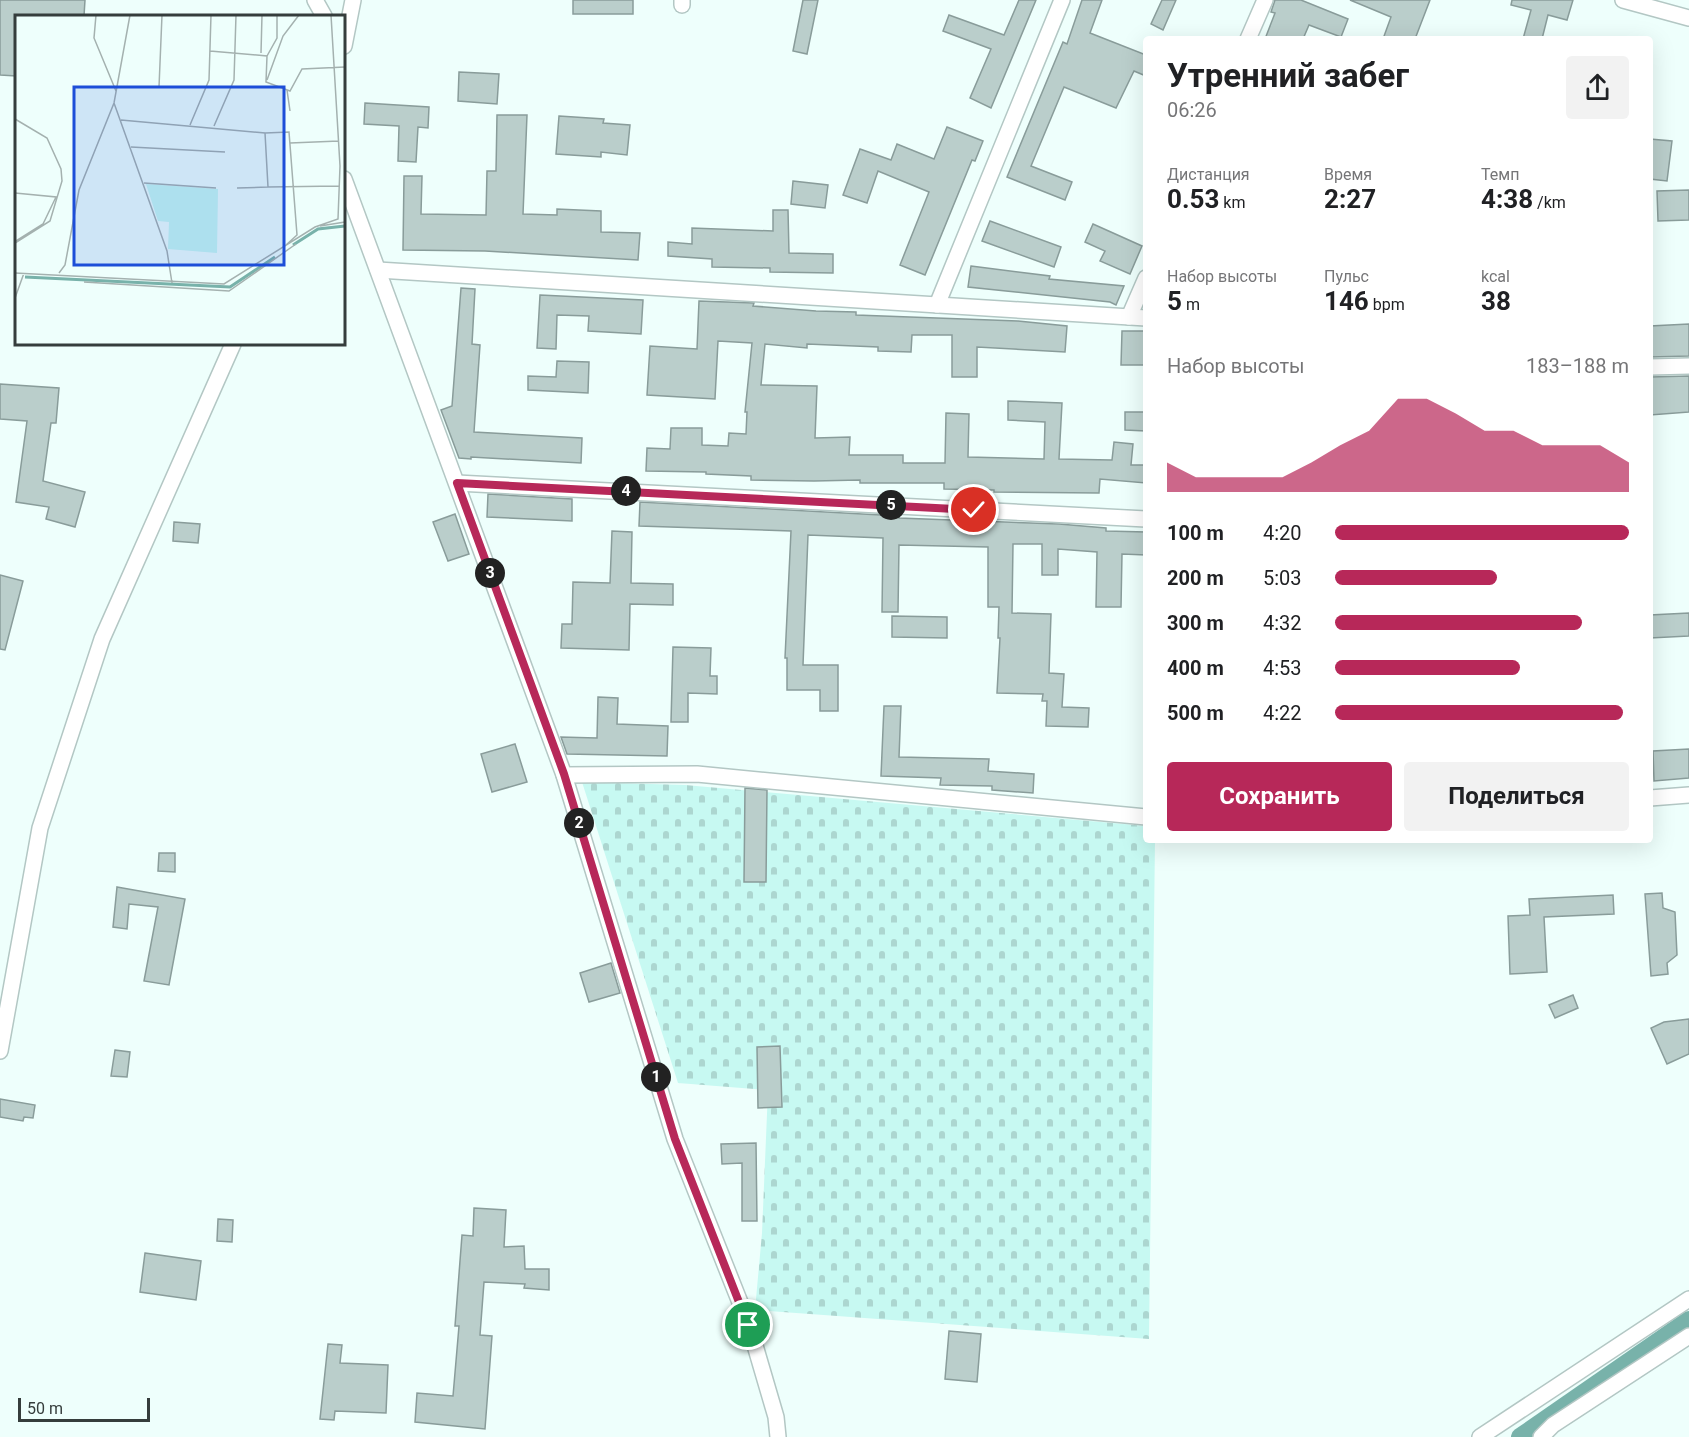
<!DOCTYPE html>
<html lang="ru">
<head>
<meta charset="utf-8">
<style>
	:root { --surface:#fff; --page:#f2f2f2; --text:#202124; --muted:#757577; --accent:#b72859 }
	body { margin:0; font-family:Roboto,sans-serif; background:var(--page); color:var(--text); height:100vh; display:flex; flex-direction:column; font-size:22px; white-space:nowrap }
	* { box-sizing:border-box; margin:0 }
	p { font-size:20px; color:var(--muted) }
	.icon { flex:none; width:33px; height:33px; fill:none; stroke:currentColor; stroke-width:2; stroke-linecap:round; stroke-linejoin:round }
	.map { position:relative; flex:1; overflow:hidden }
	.drawer { position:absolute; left:1143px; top:36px; width:510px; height:807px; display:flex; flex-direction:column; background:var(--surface); border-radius:6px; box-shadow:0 6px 24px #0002 }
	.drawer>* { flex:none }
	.scale { position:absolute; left:18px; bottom:15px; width:132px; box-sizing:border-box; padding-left:6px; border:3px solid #353d3c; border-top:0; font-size:16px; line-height:21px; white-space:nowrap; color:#353d3c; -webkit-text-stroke:4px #eefffc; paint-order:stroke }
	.pin { position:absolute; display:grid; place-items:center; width:51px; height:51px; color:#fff; margin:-26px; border:3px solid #fff; border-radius:50%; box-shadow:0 2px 6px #0007 }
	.km { position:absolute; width:30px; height:30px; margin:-15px; border-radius:50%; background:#222; color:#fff; font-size:16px; line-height:30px; text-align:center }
	.round { display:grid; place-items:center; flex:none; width:63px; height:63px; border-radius:6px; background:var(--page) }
	.overview { display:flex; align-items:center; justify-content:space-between; height:102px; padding:0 24px }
	h1 { font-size:33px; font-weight:700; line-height:45px }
	.stats { display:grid; grid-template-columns:repeat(3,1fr); gap:9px; height:102px; padding:6px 24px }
	.stats div { display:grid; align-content:center }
	.stats b { font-size:26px; font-weight:700 }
	.stats small { font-size:16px; font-weight:400 }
	.stats p { font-size:16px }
	.chart { height:168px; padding:12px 24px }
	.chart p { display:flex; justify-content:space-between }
	.chart svg { width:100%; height:108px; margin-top:6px; fill:var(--accent); opacity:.7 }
	.primary-button { display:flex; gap:12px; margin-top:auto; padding:12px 24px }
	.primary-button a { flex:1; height:69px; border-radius:6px; background:var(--accent); color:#fff; font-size:24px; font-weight:700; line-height:69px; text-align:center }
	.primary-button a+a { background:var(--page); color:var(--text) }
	ul { padding:0 24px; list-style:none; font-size:20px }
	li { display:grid; grid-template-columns:96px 72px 1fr; align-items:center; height:45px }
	li i { height:15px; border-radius:8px; background:var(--accent) }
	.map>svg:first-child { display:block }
</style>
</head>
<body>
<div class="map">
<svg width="1689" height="1437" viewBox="0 0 1689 1437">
	<defs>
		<pattern id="cemetery-stones" width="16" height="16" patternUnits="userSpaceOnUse" patternTransform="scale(1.5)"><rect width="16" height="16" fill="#c7f9f2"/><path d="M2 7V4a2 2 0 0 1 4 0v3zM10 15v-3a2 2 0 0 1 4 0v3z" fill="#acd6d0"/></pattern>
	</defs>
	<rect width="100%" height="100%" fill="#eefffc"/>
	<polygon fill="url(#cemetery-stones)" points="582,782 685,785 1146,826 1146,840 1155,840 1149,1339 755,1310 762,1233 768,1090 678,1083"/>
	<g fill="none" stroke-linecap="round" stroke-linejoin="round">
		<polyline stroke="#78b2aa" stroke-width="18" points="1520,1437 1689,1320"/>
	</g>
	<g fill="#bacecb" stroke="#899c9a" stroke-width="1.5">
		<polygon points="0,0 85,0 84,16 16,16 16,76 0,75"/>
		<rect x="573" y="0" width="60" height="14"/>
		<polygon points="803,0 818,0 807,54 793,51"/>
		<polygon points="1019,0 1036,0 991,108 970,98 991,49 943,31 949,15 1004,35"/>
		<polygon points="1082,0 1102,0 1090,33 1146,55 1146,76 1134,71 1116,108 1064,87 1031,166 1072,182 1065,200 1007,177 1063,42 1067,44"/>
		<polygon points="1162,0 1176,0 1163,30 1151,24"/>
		<polygon points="1275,0 1301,0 1348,19 1341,37 1309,25 1303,39 1265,39 1275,13 1271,12"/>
		<polygon points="1350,0 1430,0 1415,39 1383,39 1391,17"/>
		<polygon points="1512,0 1573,0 1567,20 1548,15 1542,39 1523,39 1531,10 1511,5"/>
		<polygon points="459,72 499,74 497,104 458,101"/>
		<polygon points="365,103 429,107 428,128 418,127 416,162 398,161 399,126 364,124"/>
		<polygon points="497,115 527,115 523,214 557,215 557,209 601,211 601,232 640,233 638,260 485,251 403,250 404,176 422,176 421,214 486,215 487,171 496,171"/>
		<polygon points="559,116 604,119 603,123 630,125 627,155 601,152 601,157 556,154"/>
		<polygon points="947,127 983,141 975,161 972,160 925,275 900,265 929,192 878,171 867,203 843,195 860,149 891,160 897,144 934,159"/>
		<polygon points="1650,139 1672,141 1667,181 1650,179"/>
		<polygon points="793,181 828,185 825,208 791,204"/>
		<polygon points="1689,190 1689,220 1658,221 1657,191"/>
		<polygon points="773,210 788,210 789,253 833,254 833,273 770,272 770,268 712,267 712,259 668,256 668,242 692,244 692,228 773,231"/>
		<polygon points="990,221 1061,247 1054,267 982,241"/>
		<polygon points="1093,224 1142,246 1130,274 1100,261 1105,251 1085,242"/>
		<polygon points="971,266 1050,276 1049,279 1124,286 1116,305 1110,302 968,287"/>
		<polygon points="461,288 475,289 472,344 480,345 474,432 582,438 581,463 471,457 471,459 459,458 441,410 452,406"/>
		<polygon points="540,295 643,300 641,334 588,331 589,316 557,315 556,349 537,348"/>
		<polygon points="699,301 754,303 753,306 816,311 856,312 856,315 1018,321 1067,326 1065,352 977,347 977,377 952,377 952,335 912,335 911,352 878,351 878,347 807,344 807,348 765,344 761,385 817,386 815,438 850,437 849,455 903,455 903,463 945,463 946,413 969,414 968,457 1044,459 1045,422 1008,420 1008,401 1062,403 1059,459 1112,460 1114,442 1133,444 1131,465 1146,465 1146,483 1100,479 1099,493 994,492 994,490 944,489 944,483 860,483 860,480 814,481 751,480 751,476 706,474 706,472 646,471 647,448 670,449 671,428 702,428 702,445 728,446 729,433 746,434 747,412 745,412 752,343 718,341 715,399 647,395 650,346 697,349"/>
		<polygon points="1689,324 1689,356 1650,357 1650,326"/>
		<polygon points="1122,331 1146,331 1146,365 1121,365"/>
		<polygon points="557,361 589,362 588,393 528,390 528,376 556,377"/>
		<polygon points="1689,376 1689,412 1650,415 1650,377"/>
		<polygon points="0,384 59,388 56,423 51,423 43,481 85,492 75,527 46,519 49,507 16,502 27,421 0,419"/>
		<polygon points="1125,412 1146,412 1146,431 1125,430"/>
		<polygon points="488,494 572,499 572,521 487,517"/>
		<polygon points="640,502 899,516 899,518 1059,524 1106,528 1106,531 1146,532 1146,555 1122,554 1121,607 1096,607 1097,552 1058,549 1058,575 1042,575 1042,544 1013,544 1012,613 1051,614 1049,673 1064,674 1062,707 1089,708 1088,727 1046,726 1047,701 1042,701 1043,694 997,693 1000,638 998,638 999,607 988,607 988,547 899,545 898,612 882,612 883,538 808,535 803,665 838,665 838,711 820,711 820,690 787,690 787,658 785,658 791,531 639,526"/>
		<polygon points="455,514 469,554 448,561 433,522"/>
		<polygon points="174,522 200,524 198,543 173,541"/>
		<polygon points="612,531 632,532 631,583 673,584 673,605 630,604 629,650 561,648 562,624 572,624 573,582 610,583"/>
		<polygon points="0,575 23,581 5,650 0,649"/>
		<polygon points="1689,613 1689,636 1650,638 1650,615"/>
		<polygon points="892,616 947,617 947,638 892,637"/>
		<polygon points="673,647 711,648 710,676 717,676 717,694 688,693 688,722 671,722"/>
		<polygon points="598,697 618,698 617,724 668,726 667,756 567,754 561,737 597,738"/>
		<polygon points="884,706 901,706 899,757 989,759 988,771 1034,774 1033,793 992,790 992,786 940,785 941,778 881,776"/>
		<polygon points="515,744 527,782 492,792 481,754"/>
		<polygon points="1689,749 1689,778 1654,781 1653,751"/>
		<polygon points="745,788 767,790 766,882 744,882"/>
		<polygon points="159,853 175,853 175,872 158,871"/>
		<polygon points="117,887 185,899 169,985 144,981 158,907 129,904 127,929 113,927"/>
		<polygon points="1662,893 1663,908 1675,912 1677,955 1667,963 1668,974 1651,976 1645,894"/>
		<polygon points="1613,895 1614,914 1544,917 1547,972 1510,974 1508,916 1530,915 1529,899"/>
		<polygon points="611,963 620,993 589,1002 580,973"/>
		<polygon points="1573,995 1578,1008 1555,1018 1549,1005"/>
		<polygon points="1689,1019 1689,1054 1667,1064 1651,1028 1664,1022"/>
		<polygon points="780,1046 782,1107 758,1108 757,1047"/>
		<polygon points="115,1050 130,1052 127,1077 111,1076"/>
		<polygon points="0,1099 35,1105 33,1118 24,1117 23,1121 0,1117"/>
		<polygon points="756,1143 757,1221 742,1221 742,1163 722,1164 721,1144"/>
		<polygon points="474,1208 506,1210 504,1247 524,1246 525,1269 549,1269 549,1290 524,1288 525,1284 484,1282 480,1335 492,1336 485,1429 415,1422 417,1393 453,1396 459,1326 455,1326 462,1235 473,1236"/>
		<polygon points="218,1219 233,1220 232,1242 217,1241"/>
		<polygon points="145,1253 201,1261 196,1300 140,1292"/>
		<polygon points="949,1331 981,1334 977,1382 945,1379"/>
		<polygon points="328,1344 342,1345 340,1363 388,1365 386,1413 335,1411 334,1420 320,1419"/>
	</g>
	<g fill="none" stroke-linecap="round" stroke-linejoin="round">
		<defs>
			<g id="minor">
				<polyline points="315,0 324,16"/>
				<polyline points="682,0 682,5"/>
				<polyline points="1623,0 1689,18"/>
				<polyline points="1248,39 1265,0"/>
				<polyline points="344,46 353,0"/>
				<polyline points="344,179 564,775 675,1139 749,1325 776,1417 778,1437"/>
				<polyline points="378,270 1146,318"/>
				<polyline points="937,305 1062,0"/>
				<polyline points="1129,317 1146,278"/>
				<polyline points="1650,367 1689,366"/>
				<polyline points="457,483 1146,519"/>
				<polyline points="564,775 697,774 1146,817"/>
				<polyline points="1650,798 1689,795"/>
				<polyline points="0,1051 40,828 102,639 233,344"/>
				<polyline points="1480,1437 1689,1299"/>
				<polyline points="1541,1437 1553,1425 1689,1336"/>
			</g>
		</defs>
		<use href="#minor" stroke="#b3c7c4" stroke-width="18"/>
		<use href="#minor" stroke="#fff" stroke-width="15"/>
	</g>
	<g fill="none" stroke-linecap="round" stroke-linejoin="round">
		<defs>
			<polyline id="route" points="748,1325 675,1139 564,774 457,483 974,510"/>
		</defs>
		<use href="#route" stroke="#fff" stroke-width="12"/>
		<use href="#route" stroke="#b72859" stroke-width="8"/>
	</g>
	<g transform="translate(15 15)">
		<rect width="330" height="330" fill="#eefffc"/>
		<path d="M 131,169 L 203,174 L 202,238 L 153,234 L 154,207 L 143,206 Z" fill="#c7f9f2"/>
		<path fill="none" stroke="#78b2aa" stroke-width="3" d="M 278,230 L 303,214 L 330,211M 10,262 L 215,272 L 260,242"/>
		<path fill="none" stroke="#a4b1af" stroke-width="1.5" d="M 81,0 L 79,23 L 101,76M 195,36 L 252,41 L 251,67 L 275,76 L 287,54 L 330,52M 246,38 L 247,0M 252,41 L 262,23 L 262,0M 252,65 L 268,21 L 284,0M 144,72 L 147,0M 272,75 L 275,96M 99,88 L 152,236 L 157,268M 0,104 L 32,123 L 46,154 L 47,166 L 35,206 L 0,228M 106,105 L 250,118 L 253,172 L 324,171M 175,110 L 194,65 L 196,0M 199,111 L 219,65 L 221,0M 250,118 L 274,117 L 282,220 L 271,230M 275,128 L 324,126M 116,132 L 210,137M 129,168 L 201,173M 222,173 L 253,172M 0,178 L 41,182 L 28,209 L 1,226M 305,211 L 330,207M 0,258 L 209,269 L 300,212 L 323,204 L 325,151 L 316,0M 44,258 L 50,250 L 64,175 L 99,88 L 115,0M 69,267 L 214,276 L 281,229M 0,283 L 9,258"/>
		<path fill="#1d4ed8" fill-opacity="0.15" stroke="#1d4ed8" stroke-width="3" d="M 59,72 L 269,72 L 269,250 L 59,250 Z"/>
		<rect width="330" height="330" fill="none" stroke="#353d3c" stroke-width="3"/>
	</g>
</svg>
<div class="scale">50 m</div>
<div class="pin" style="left:748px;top:1325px;background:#1e9e55"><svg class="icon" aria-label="arrive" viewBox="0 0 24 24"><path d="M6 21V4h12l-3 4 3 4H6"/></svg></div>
<div class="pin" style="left:974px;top:510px;background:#d93025"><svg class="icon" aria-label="check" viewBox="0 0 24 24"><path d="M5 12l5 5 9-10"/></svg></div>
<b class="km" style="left:656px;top:1077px">1</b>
<b class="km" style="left:579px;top:823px">2</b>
<b class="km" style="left:490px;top:573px">3</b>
<b class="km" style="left:626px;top:491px">4</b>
<b class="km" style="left:891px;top:505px">5</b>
<section class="drawer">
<div class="overview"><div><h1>Утренний забег</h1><p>06:26</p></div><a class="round"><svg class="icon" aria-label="share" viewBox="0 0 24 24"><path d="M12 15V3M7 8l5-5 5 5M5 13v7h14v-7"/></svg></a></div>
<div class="stats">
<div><p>Дистанция</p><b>0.53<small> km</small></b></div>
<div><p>Время</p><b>2:27</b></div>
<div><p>Темп</p><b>4:38<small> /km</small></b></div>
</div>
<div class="stats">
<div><p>Набор высоты</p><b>5<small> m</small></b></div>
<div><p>Пульс</p><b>146<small> bpm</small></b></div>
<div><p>kcal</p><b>38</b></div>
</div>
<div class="chart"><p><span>Набор высоты</span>183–188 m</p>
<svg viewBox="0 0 160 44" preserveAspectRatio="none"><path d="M0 44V32L10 38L20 38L30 38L40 38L50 32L60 25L70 19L80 6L90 6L100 12L110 19L120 19L130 25L140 25L150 25L160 32V44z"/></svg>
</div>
<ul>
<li><b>100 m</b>4:20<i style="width:100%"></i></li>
<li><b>200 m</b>5:03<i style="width:55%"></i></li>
<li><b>300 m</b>4:32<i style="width:84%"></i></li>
<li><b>400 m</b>4:53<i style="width:63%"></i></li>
<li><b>500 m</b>4:22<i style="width:98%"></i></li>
</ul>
<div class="primary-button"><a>Сохранить</a><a>Поделиться</a></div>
</section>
</div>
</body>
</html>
